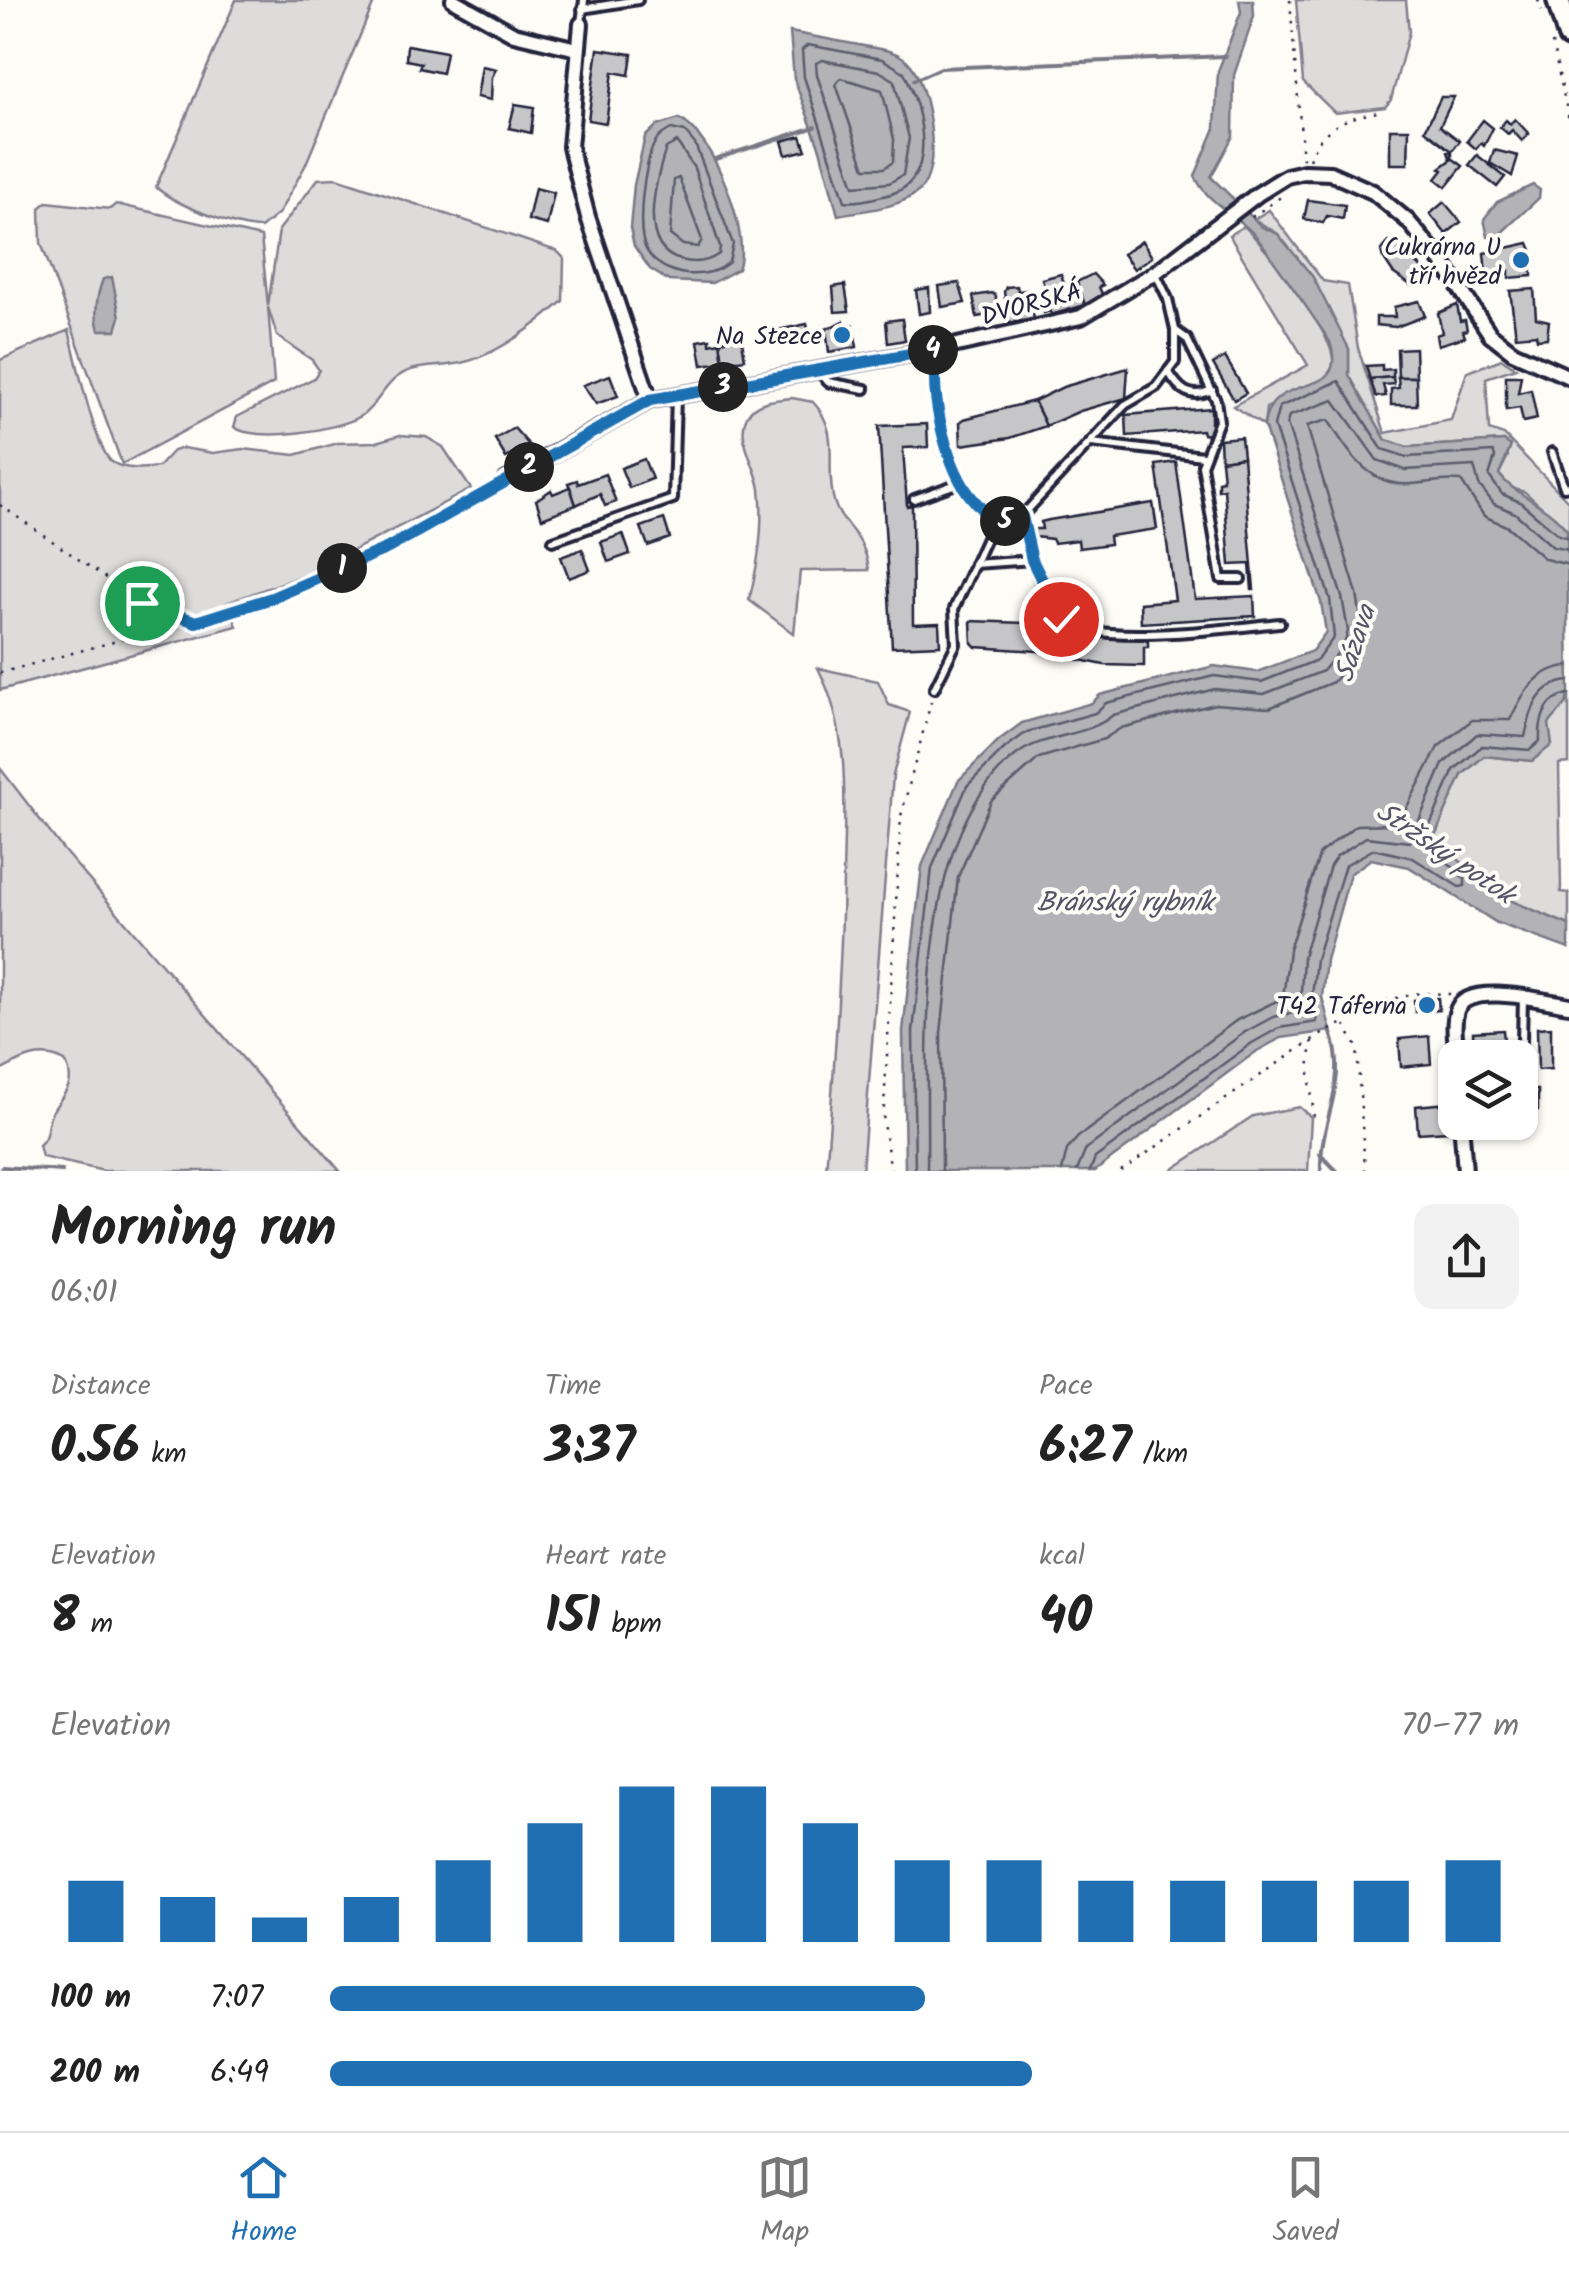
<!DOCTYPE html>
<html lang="en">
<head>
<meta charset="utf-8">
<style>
	:root { --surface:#fff; --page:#f2f2f2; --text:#222; --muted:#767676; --line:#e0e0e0; --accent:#1f6fb2 }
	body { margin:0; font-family:Kalam,sans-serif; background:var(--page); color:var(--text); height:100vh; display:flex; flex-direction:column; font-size:38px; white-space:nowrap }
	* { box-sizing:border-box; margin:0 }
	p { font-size:32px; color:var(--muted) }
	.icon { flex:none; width:55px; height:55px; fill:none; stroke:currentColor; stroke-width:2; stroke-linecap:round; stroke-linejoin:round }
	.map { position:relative; height:1171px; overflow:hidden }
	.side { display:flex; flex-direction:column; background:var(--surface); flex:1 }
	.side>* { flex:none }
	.buttons { position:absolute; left:1438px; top:1040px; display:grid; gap:20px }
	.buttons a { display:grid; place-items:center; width:100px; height:100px; border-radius:20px; background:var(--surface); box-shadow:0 2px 8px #0004; font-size:50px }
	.pin { position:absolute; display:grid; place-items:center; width:85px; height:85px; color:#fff; margin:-42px; border:5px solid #fff; border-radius:50%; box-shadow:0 2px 10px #0007 }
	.km { position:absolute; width:50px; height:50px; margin:-25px; border-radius:50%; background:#222; color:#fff; font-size:28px; line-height:50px; text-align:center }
	.round { display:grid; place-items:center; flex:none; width:105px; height:105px; border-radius:20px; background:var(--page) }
	.summary { display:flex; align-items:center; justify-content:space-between; height:170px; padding:0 50px }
	h1 { font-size:55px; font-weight:700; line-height:75px }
	.stats { display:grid; grid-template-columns:repeat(3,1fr); gap:15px; height:170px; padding:10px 50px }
	.stats div { display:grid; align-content:center }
	.stats b { font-size:50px; font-weight:700 }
	.stats small { font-size:28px; font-weight:400 }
	.stats p { font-size:28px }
	.chart { height:280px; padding:20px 50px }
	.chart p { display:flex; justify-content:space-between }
	.chart svg { width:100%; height:180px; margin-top:10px; stroke:var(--accent); stroke-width:6 }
	ul { padding:0 50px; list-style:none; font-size:32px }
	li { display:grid; grid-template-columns:160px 120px 1fr; align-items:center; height:75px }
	li i { height:25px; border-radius:12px; background:var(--accent) }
	.tabs { display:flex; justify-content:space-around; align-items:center; height:140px; border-top:2px solid var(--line); background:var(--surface); font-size:28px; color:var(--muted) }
	.tabs a { display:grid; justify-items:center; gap:5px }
	.tabs .selected { color:var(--accent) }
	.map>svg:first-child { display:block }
</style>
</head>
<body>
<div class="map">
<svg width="1569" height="1171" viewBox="0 0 1569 1171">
	<rect width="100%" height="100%" fill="#fdfcf7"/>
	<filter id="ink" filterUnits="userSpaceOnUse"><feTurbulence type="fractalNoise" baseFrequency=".01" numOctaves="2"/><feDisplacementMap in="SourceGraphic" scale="20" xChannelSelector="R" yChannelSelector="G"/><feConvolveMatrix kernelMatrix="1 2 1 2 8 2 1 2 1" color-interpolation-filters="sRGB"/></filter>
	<g filter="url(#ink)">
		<g fill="#dddcdb" stroke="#807f8b" stroke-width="2.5">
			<path d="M 236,0 L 375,0 L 305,166 L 279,213 L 261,228 C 236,228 173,204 156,187 Z"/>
			<polygon points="1296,0 1406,0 1409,32 1391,100 1385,107 1335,113 1303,82"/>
			<path d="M 337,178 L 557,251 L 564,258 L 563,301 C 537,324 499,353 465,362 C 447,367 428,365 411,370 C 385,378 381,403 361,416 C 339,430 255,443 234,427 L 237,417 L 314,378 L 319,370 L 312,360 L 277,336 L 268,307 L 274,383 L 122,464 L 41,243 L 40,208 L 47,202 L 110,209 L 116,204 L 261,237 L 268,306 L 279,230 L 318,179 Z"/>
			<polygon points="1269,210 1323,281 1348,285 1358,348 1385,433 1451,420 1467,372 1502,359 1516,368 1486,378 1489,430 1504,435 1569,502 1569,552 1567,530 1525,492 1508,487 1499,474 1508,456 1504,441 1407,447 1386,440 1349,375 1349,349 1278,234 1254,219"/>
			<path d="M 1244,226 C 1263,244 1344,345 1332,368 C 1322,388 1285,399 1266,408 L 1264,426 L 1233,406 L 1308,365 L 1229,235 Z"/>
			<path d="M 69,330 C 75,354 95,450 112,462 C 123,470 145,469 158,467 L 173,451 L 183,448 L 213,453 L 243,449 L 295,455 L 338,443 L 377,442 L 400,435 L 426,437 L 443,447 L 471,489 L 310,573 L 226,603 L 237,626 L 0,690 L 0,360 Z"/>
			<path d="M 792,398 L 813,402 C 842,433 824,465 834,501 C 841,527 864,531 869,570 L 800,571 L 794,634 L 749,600 C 758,566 764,525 760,489 C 757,466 733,436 749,413 C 758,400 777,400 792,398 Z"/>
			<path d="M 818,668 L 878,681 L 889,705 L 910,712 L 893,775 L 862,1171 L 826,1171 C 834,1074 841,977 843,879 C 844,806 852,735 818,668 Z"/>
			<polygon points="1569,693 1569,763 1559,764 1561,892 1569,893 1569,925 1500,896 1433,838 1462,775 1484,756 1532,761 1553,716 1566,704"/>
			<path d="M 0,768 L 65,852 L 340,1171 L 104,1171 L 42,1157 L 39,1145 C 50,1136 45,1126 51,1114 C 62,1093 78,1087 65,1061 C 41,1048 22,1059 0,1071 Z"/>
			<polygon points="1299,1107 1311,1117 1308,1171 1170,1171 1253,1116"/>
		</g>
		<g fill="#b2b2b7" stroke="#787885" stroke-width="2.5">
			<path d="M 1239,0 L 1253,0 L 1254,16 L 1234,75 L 1233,136 L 1211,177 L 1262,227 L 1278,234 L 1313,277 L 1349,349 L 1349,375 L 1386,440 L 1407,447 L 1504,441 L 1511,446 L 1499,474 C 1514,495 1546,503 1567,530 L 1569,693 L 1566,704 L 1549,724 L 1552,745 L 1532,761 L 1484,756 L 1462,775 L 1434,838 L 1500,896 L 1569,925 L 1569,949 L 1497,923 L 1409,867 L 1371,859 L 1350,874 L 1326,960 L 1322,997 L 1331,1031 L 1281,1038 L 1257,1051 L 1095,1171 L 905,1171 L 903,1031 L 922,866 L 958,781 L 999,740 L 1022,723 L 1092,703 L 1100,695 L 1214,666 L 1257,672 L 1312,651 L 1326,632 L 1321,602 L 1264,426 C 1271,366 1350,405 1330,342 C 1308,308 1284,276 1261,243 C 1243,217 1207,205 1195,176 L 1215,128 L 1218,71 L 1241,12 Z"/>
			<path d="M 790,32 L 885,50 C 896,53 904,56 911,65 C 929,89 943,170 919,191 C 898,209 864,210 838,215 L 820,149 L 794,79 Z"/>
			<path d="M 679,119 C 713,133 752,236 738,269 L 712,283 L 669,281 L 650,269 L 634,246 L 630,228 L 634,185 L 645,137 L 656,126 Z"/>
			<polygon points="1533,185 1540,190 1539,198 1498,236 1488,237 1484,219 1497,202"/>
			<path d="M 112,277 L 120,317 L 116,330 L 99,330 C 94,314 97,295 103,279 Z"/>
		</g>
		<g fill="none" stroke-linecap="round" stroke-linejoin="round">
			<g stroke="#5c5c6d" stroke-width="2.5">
				<path d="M 808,45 L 882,59 L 904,72 C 923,111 941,186 883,196 C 870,199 857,203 845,201 L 804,77 L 802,50 Z"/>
				<polygon points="822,60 879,71 894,80 909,138 903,175 889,183 854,186 817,75 816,63"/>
				<polygon points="841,78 882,90 894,139 893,162 884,168 865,168 836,84"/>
				<path d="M 671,129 L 685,132 L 695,144 L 733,244 L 729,262 C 716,273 703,275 686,274 C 671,272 654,264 647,251 C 635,232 644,164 654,144 C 657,137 664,133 671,129 Z"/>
				<path d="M 677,142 L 694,168 L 720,247 L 719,254 C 708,262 695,264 681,260 C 636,249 656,180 666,148 Z"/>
				<polygon points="679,178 702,240 698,247 683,245 670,235 674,180"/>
				<polyline points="915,1171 913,1031 932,868 967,786 1005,748 1027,732 1095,713 1106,703 1214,676 1261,682 1317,660 1334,637 1330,599 1274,426 1279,407 1339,381 1382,449 1407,457 1493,452 1495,457 1489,476 1502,494 1520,502 1559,535 1569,538"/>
				<path d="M 927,1171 C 929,1050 911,839 1015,756 C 1043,733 1086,738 1113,715 L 1215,689 L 1264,694 L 1323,671 L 1344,645 L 1348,631 L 1342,597 L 1287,424 L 1289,416 L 1334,400 L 1377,460 L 1405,470 L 1474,466 L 1479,485 L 1494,504 L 1515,513 L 1553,547 L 1569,550"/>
				<path d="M 942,1171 L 941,1033 L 958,877 L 991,801 L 1039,758 L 1104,739 L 1121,728 L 1215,704 L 1269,708 L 1333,682 L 1359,650 L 1363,631 L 1357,594 L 1307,426 L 1328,420 C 1348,451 1369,488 1412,484 C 1429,483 1444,479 1461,481 L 1484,516 L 1508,527 L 1545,559 L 1569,565"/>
				<path d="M 1062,1171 L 1067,1150 L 1078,1137 L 1237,1020 L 1283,998 L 1289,950 L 1320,853 L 1356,825 L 1398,824 L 1438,747 L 1472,720 L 1510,720 C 1522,694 1537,668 1569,666"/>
				<path d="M 1077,1171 L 1086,1149 L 1245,1032 L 1273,1017 L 1300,1011 L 1303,957 L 1330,866 L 1337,856 L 1366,837 L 1410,842 L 1443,764 L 1477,734 L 1525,737 C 1530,712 1537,684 1569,681"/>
				<path d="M 1090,1171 L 1095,1158 L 1252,1043 L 1279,1028 L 1317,1022 L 1312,997 L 1316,959 L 1345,865 L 1374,849 L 1413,858 L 1459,887 L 1465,886 L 1465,879 L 1424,839 L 1454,770 L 1482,746 L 1530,750 L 1540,741 C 1539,720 1545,698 1569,694"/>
			</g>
			<g stroke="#787885" stroke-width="4">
				<polyline points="914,80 941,68 1226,56"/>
				<polyline points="715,159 815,127"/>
				<polyline points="1320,1154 1337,1171"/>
				<polyline points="2,1167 62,1171"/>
				<path d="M 1321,1171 C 1319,1118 1351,1083 1330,1030"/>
			</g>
		</g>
		<g fill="#c6c6c8" stroke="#22223b" stroke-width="2.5">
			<polygon points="407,45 446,52 442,73 419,68 421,63 406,60"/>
			<polygon points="598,49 632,54 629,75 613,72 606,123 588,120"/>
			<polygon points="482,66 496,69 492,77 491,100 477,97"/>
			<polygon points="1441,97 1454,97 1440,126 1460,141 1452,151 1425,130"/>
			<polygon points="515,104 534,107 531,133 509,128"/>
			<polygon points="1515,119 1529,134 1522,141 1512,130 1508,134 1500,127 1506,120 1510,124"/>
			<polygon points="1483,120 1493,128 1484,146 1481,143 1476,149 1467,141"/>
			<polygon points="1390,129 1409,129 1408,164 1390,164"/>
			<polygon points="801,136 806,150 786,155 782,141"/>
			<polygon points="1494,150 1518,156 1512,176 1490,163"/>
			<polygon points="1452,151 1452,158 1463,166 1446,187 1436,179 1443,170 1440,168 1451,160 1448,152"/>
			<polygon points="1477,155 1505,177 1497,187 1469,165"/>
			<polygon points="535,188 554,193 547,225 528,220"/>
			<polygon points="1308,200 1345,205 1343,219 1327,216 1323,223 1304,219"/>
			<polygon points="1444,202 1461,222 1446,234 1430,214"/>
			<polygon points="1142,241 1152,257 1134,269 1123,254"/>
			<polygon points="1389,242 1397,244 1426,272 1412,286 1393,273 1383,258 1381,251"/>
			<polygon points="1529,243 1536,260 1531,260 1532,276 1509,278 1509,271 1486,274 1484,253"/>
			<polygon points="1061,274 1065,287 1068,286 1070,292 1080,289 1085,305 1051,315 1050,311 1044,313 1041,302 1048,300 1042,279"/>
			<polygon points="1093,274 1103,285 1099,287 1103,296 1085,305 1077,282"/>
			<polygon points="959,283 965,303 942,307 939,286"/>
			<polygon points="845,285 849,311 835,312 833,287"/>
			<polygon points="1017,286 1018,291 1029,290 1034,319 1009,323 1004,292 1006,287"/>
			<polygon points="929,288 930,312 919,314 916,290"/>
			<polygon points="1534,289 1536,318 1549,321 1547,338 1537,339 1536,334 1516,336 1510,291"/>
			<polygon points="992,293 996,296 995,314 977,317 973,296"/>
			<polygon points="1419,301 1425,316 1396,327 1376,325 1376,317 1395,317 1394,307"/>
			<polygon points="1457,305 1460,321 1465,320 1467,330 1463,331 1465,337 1438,345 1436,335 1442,333 1438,313"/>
			<polygon points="902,319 905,340 888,343 886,321"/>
			<polygon points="844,321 845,326 853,325 857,347 829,352 826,329"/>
			<polygon points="807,324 811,344 781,347 778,330"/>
			<polygon points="741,334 745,359 723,362 720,342"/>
			<polygon points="710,339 710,344 720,342 723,362 702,365 698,341"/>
			<polygon points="1397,349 1415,348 1416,377 1398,377"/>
			<polygon points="1225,357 1246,393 1234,400 1213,364"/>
			<polygon points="1382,365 1382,370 1393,369 1393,377 1370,379 1366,366"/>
			<polygon points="1128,368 1126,398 1080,411 1046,426 1034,401 1063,387"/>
			<polygon points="610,375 618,396 596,404 583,385"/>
			<polygon points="1506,376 1521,376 1518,393 1531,390 1537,419 1523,422 1520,408 1506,410"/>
			<polygon points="1393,377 1394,384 1383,385 1386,396 1376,397 1370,379"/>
			<polygon points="1398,377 1416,377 1417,405 1391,405 1391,389 1399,388"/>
			<polygon points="1034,401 1046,426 1010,438 961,445 960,422 964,419"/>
			<polygon points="1211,408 1211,435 1203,434 1202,430 1127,436 1126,415"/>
			<polygon points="927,424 928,447 903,448 907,506 912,505 913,624 939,623 940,645 892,647 879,426"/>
			<polygon points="514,428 529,445 506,458 495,439"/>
			<polygon points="1241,437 1243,457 1221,460 1220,439"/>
			<polygon points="1243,457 1254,590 1252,590 1250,564 1230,565 1224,489 1218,490 1218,481 1223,480 1221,460"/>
			<polygon points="644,459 652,479 629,488 621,468"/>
			<polygon points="1176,462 1195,599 1254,596 1255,616 1141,623 1140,603 1175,600 1156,465"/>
			<polygon points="605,474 616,502 605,506 600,494 576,505 568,483 577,480 578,484"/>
			<polygon points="570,487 576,505 542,518 536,500 551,490 553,494"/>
			<polygon points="1153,503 1157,529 1109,536 1110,544 1079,548 1078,540 1054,543 1052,539 1035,537 1034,529 1042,529 1041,522 1049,520"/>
			<polygon points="664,519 670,538 648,546 641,527"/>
			<polygon points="623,534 630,554 608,562 601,542"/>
			<polygon points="582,549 590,570 569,578 561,557"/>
			<polygon points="971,621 1025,623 1093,637 1143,639 1148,642 1148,647 1144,647 1144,666 1104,665 1038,651 976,647 972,643"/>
			<polygon points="1438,998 1439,1010 1415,1012 1414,1000"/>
			<polygon points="1551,1027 1551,1069 1538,1070 1537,1028"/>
			<polygon points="1503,1030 1505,1057 1474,1058 1473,1032"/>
			<polygon points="1429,1036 1431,1064 1401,1067 1399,1039"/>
			<polygon points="1520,1090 1538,1090 1538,1110 1520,1111"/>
			<polygon points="1447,1103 1448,1131 1418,1133 1416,1106"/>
		</g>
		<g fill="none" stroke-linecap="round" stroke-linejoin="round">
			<defs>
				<g id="lane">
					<polyline points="582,9 638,0"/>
					<polyline points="581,23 584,0"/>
					<polyline points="1176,331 1187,339 1216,400 1219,421 1202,465 1221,579 1241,579"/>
					<path d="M 939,349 C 928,386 945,462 968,494 C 977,505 986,511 992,525"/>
					<polyline points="818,370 828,382 865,389"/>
					<path d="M 1168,371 C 1179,390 1190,400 1212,390"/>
					<polyline points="1091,443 1203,456"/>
					<polyline points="1552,452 1564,487 1569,486"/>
					<polyline points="914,499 962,482"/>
					<path d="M 1022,516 C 1030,548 1037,593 1060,617 C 1089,649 1236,627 1280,623"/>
					<polyline points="553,541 673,499 676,396"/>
					<polyline points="974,564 1033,560"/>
					<polyline points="934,689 956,644 954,609 992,525 1022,516 1125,405 1156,387 1175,362 1175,330 1168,299 1156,274"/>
					<polyline points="1521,1085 1523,998"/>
				</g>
				<g id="street">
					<polyline points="453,0 514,34 577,49"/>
					<polyline points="581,24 570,147 588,217 650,400"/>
					<polyline points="505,481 650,400 944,348 1081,317 1156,272 1258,194 1287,176 1304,172 1330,173 1373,192 1408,221 1443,263 1490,334 1513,352 1569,377"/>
					<path d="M 1457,1058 C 1456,1042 1452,1025 1457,1010 C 1468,981 1544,1001 1569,1005"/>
					<polyline points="1461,1122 1465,1171"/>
				</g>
				<polyline id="primary" points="1558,0 1569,36"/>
			</defs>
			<use href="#lane" stroke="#22223b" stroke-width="14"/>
			<use href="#street" stroke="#22223b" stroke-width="20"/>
			<use href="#primary" stroke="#22223b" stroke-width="28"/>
			<g stroke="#22223b" stroke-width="2.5" stroke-dasharray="2.5 8" stroke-linecap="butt">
				<polyline points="1290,0 1303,160"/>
				<polyline points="1538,0 1542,11"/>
				<polyline points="1552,43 1569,119"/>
				<path d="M 1309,159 C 1324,123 1349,117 1384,111"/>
				<polyline points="1252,217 1282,196"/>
				<polyline points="0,505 142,603 195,622"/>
				<polyline points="0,673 272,598 388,548 495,486"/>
				<polyline points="1345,1025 1357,1047 1365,1171"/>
				<polyline points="1312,1041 1309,1071 1314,1118"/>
				<polyline points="891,1171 883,1123 901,816 932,698"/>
				<polyline points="1121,1171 1315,1038 1387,1000 1420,993 1451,994"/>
			</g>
			<use href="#lane" stroke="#fdfcf7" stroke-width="6"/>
			<use href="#street" stroke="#fdfcf7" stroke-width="12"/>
			<use href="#primary" stroke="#fdfcf7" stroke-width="20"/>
		</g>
	</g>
	<g fill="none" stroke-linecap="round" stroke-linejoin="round" filter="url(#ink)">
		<defs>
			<path id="route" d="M 142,603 L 196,622 L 272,598 L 388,548 L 650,400 L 939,349 C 927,386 945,462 968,493 C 977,505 986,511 992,525 L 1022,516 L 1032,560 L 1061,619"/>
		</defs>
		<use href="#route" stroke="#fff" stroke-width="20"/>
		<use href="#route" stroke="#1f6fb2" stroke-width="12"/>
	</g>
	<g fill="#1f6fb2" stroke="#fdfcf7" stroke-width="4">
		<circle cx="1521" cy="260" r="10"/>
		<circle cx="842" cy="335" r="10"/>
		<circle cx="1427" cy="1005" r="10"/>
	</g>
	<g text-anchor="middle" stroke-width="8" stroke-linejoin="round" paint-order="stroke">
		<g font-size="25" fill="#22223b" stroke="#fdfcf7" text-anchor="end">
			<text x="1501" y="255">Cukrárna U<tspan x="1501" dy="29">tří hvězd</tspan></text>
			<text x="822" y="344">Na Stezce</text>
			<text x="1407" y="1014">T42 Táferna</text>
		</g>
		<g font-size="25" fill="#22223b" stroke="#fdfcf7">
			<text transform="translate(1031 303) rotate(-15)" y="9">DVORSKÁ</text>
		</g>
		<g font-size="28" font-style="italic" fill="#545466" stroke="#fdfcf7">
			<text transform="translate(1354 643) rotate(-72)" y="10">Sázava</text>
			<text transform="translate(1446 852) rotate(34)" y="10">Stržský potok</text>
			<text x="1125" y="911">Bránský rybník</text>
		</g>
	</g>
</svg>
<div class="buttons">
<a><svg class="icon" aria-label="layers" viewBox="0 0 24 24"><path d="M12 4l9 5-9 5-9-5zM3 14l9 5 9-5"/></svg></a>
</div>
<div class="pin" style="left:142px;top:603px;background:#1e9e55"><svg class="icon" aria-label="arrive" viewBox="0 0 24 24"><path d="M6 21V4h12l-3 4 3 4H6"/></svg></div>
<div class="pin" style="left:1061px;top:619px;background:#d93025"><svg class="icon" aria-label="check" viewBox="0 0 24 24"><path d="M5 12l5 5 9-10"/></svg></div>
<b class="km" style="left:342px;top:568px">1</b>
<b class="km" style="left:529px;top:467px">2</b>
<b class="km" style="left:723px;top:387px">3</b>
<b class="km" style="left:933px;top:350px">4</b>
<b class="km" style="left:1005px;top:521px">5</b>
</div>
<section class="side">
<div class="summary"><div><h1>Morning run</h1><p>06:01</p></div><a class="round"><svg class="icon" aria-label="share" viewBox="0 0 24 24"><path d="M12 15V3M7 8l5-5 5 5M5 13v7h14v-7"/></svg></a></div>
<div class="stats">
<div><p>Distance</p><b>0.56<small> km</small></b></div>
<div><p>Time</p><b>3:37</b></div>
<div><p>Pace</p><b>6:27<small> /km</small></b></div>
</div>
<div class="stats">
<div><p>Elevation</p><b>8<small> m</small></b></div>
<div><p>Heart rate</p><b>151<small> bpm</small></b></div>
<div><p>kcal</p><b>40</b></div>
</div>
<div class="chart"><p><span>Elevation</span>70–77 m</p>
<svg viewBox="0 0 160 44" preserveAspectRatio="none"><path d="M5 44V29M15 44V33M25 44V38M35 44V33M45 44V24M55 44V15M65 44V6M75 44V6M85 44V15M95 44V24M105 44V24M115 44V29M125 44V29M135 44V29M145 44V29M155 44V24"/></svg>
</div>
<ul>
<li><b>100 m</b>7:07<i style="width:50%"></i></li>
<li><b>200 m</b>6:49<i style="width:59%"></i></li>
</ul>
</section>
<nav class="tabs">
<a class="selected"><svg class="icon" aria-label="home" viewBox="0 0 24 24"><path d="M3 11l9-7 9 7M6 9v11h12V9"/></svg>Home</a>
<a><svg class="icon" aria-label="map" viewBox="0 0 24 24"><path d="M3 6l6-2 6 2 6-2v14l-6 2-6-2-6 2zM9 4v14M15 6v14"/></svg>Map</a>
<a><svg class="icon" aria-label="saved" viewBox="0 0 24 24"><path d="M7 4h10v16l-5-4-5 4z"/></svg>Saved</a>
</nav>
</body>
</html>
